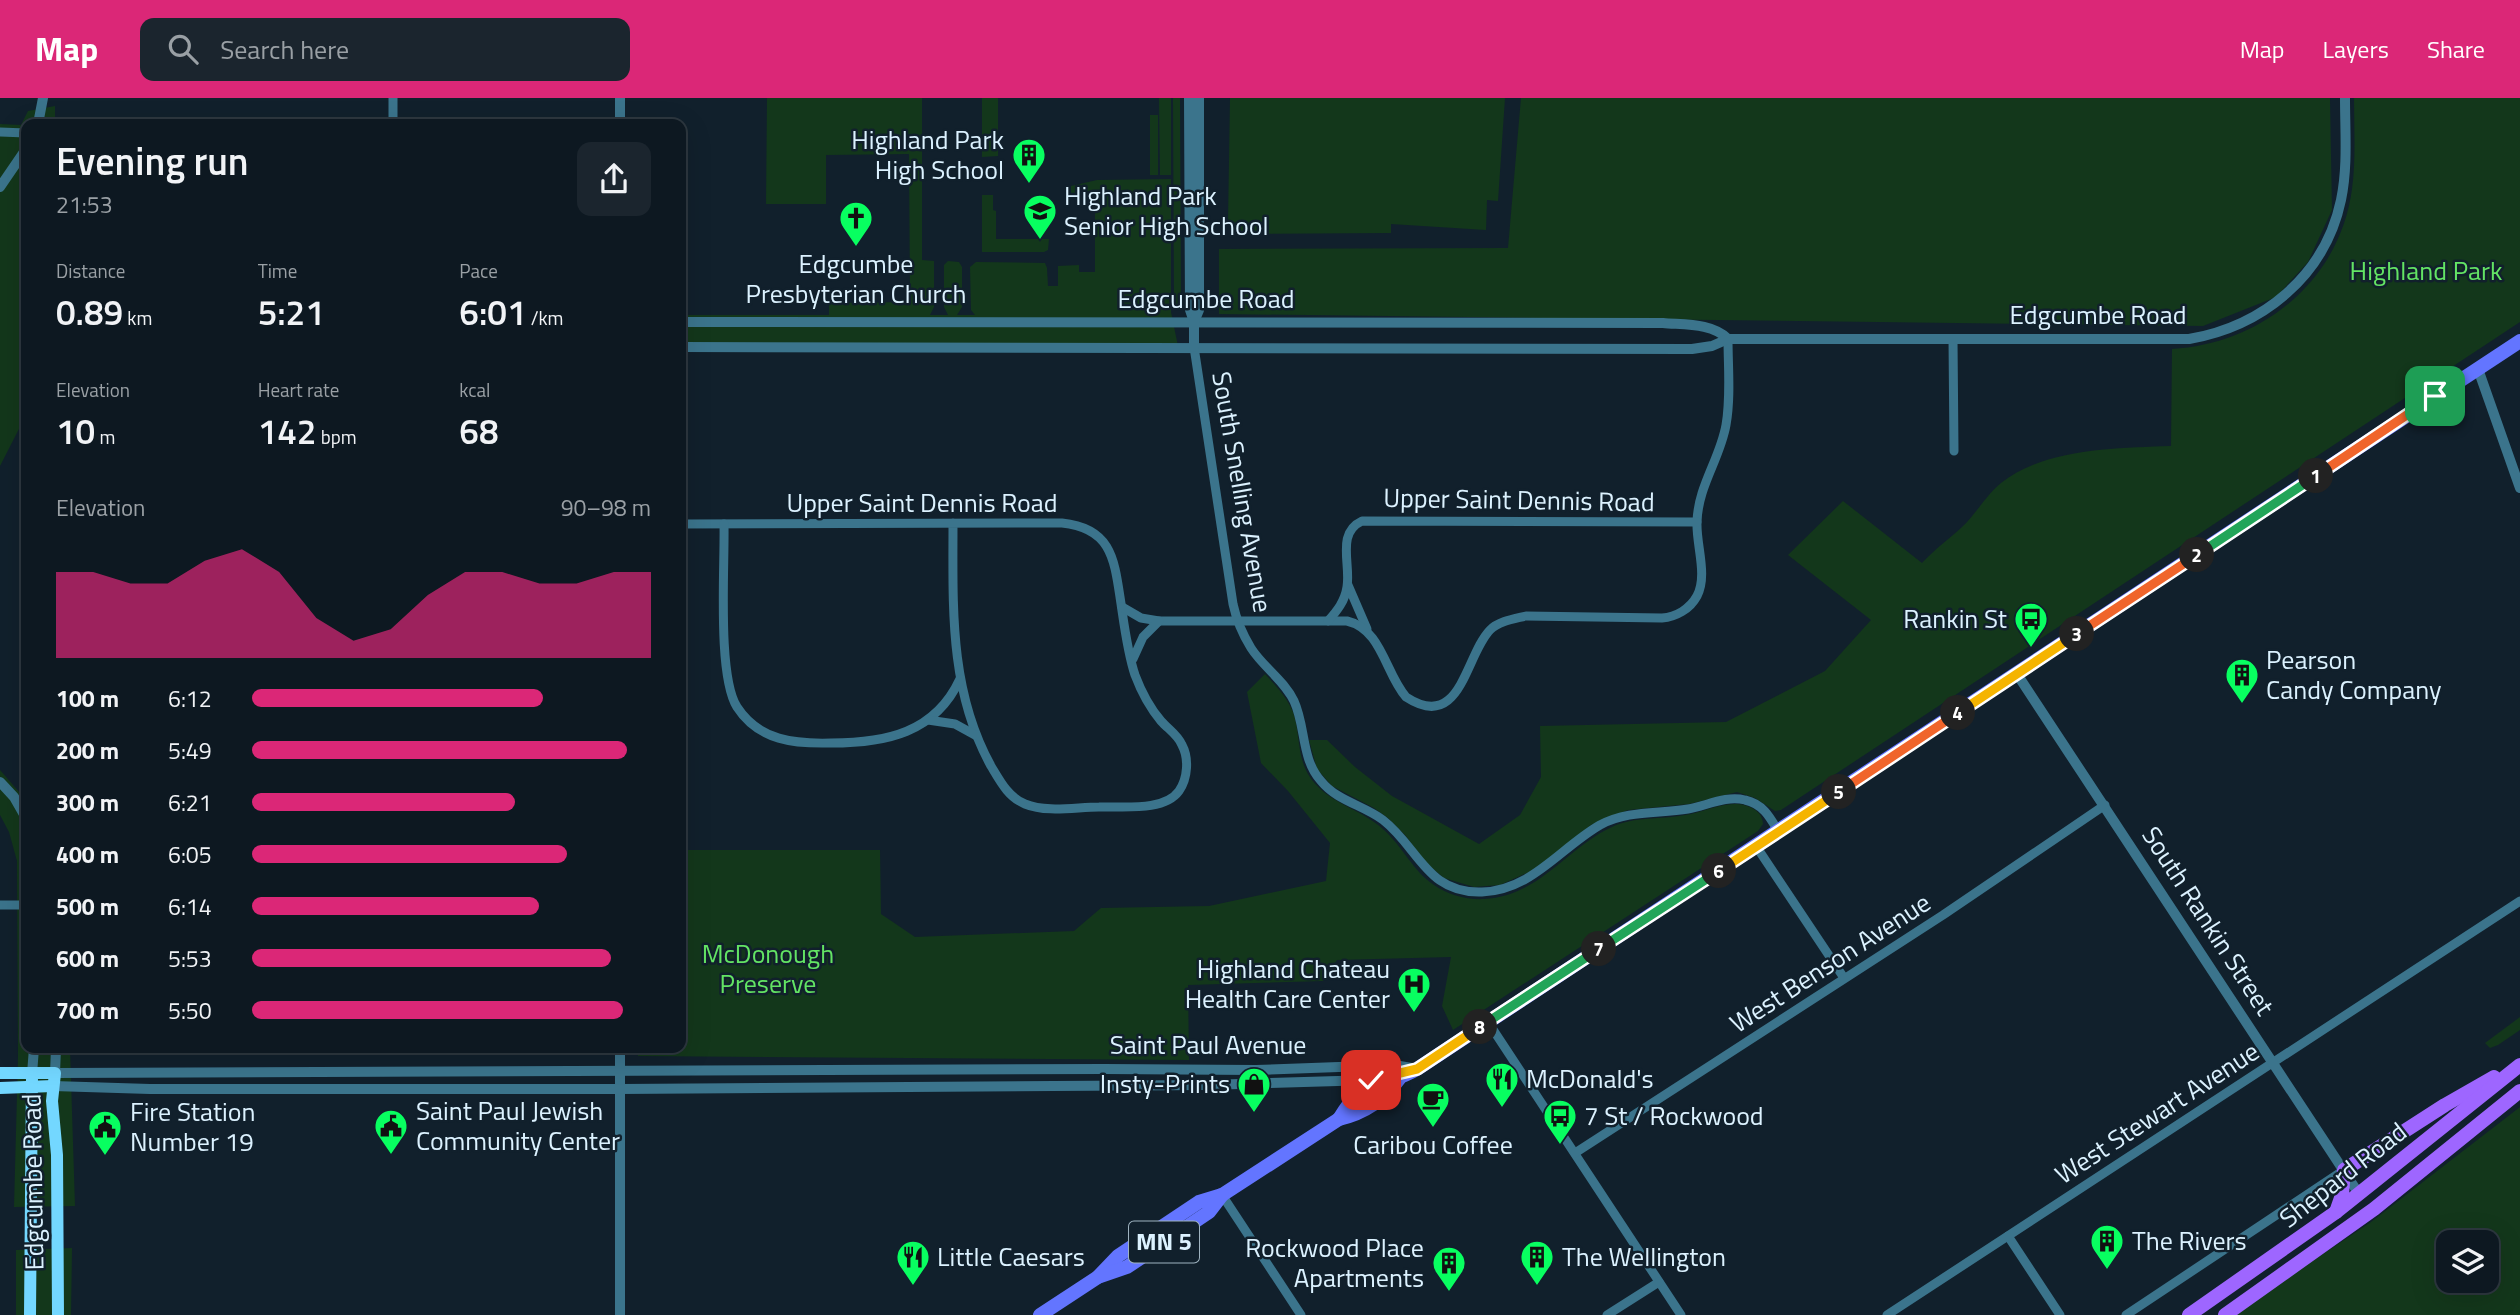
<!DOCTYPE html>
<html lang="en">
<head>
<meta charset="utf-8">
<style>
	:root { --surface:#0d1821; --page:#1b252e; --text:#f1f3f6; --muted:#9aa0a5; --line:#2d373f; --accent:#db2777 }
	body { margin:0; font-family:"Titillium Web",sans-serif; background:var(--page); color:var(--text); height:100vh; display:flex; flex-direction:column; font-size:26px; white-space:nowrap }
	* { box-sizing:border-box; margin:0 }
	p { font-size:23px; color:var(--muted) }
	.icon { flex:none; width:38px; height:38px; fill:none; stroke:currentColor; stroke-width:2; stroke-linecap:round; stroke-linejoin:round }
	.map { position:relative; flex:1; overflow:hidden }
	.side { position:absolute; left:21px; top:21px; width:665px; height:934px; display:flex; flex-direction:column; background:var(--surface); border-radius:14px; box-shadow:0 7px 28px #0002,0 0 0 2px var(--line) }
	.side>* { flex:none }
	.buttons { position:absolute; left:2436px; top:1132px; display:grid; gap:14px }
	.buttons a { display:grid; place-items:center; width:63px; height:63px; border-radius:14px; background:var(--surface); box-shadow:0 7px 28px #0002,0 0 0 2px var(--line); font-size:35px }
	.pin { position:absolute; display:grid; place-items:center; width:60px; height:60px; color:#fff; margin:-30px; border-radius:14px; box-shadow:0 4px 10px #0006 }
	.km { position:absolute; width:35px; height:35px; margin:-18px; border-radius:50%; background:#222; color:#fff; font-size:19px; line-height:35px; text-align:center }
	.round { display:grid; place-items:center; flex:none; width:74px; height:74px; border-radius:14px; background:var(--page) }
	.head { display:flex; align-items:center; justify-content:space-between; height:119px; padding:0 35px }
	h1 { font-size:38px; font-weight:600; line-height:52px }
	.metrics { display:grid; grid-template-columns:repeat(3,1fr); gap:10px; height:119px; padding:7px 35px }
	.metrics div { display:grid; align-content:center }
	.metrics b { font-size:35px; font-weight:600 }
	.metrics small { font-size:19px; font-weight:400 }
	.metrics p { font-size:19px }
	.chart { height:196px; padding:14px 35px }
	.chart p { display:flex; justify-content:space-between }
	.chart svg { width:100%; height:126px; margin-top:7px; fill:var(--accent); opacity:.7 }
	ul { padding:0 35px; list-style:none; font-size:23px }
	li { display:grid; grid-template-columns:112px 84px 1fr; align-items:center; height:52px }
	li i { height:18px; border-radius:9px; background:var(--accent) }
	header { display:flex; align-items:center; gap:42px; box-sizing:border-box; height:98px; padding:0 35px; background:var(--accent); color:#fff }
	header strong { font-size:33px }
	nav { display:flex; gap:38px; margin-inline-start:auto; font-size:24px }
	.search { width:490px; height:63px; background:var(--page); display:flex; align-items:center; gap:18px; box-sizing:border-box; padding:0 24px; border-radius:14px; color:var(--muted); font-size:26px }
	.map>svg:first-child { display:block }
</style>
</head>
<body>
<header>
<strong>Map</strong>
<div class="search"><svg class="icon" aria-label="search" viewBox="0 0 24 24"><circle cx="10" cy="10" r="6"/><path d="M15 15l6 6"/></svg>Search here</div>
<nav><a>Map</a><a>Layers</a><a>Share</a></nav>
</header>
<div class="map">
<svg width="2520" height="1217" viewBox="0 0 2520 1217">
	<rect width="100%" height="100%" fill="#11202c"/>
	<g fill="#13371b" fill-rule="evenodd">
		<polygon points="767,0 922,0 922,162 934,163 934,209 930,217 948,217 944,209 944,167 948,163 959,164 962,169 962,209 957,217 975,217 971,212 970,169 976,164 1045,165 1047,170 1048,188 1058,188 1058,168 1079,167 1079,174 1095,174 1095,95 1071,95 1071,88 1097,82 1171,81 1171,214 1179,253 681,254 681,217 829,217 829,205 910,204 909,56 826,57 826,106 766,106"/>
		<polygon points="982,0 998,0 998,58 982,59"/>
		<polygon points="1159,0 1171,0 1171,77 1160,77"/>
		<polygon points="1173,0 1180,0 1181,201 1179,207 1174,207"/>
		<polygon points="1230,0 1505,0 1498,103 1487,102 1486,132 1391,126 1391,135 1241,136 1228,124"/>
		<polygon points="1521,0 2330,0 2332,112 2308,164 2276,199 2203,228 1219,216 1219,151 1508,150"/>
		<path d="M 2354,0 L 2520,0 L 2520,224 L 1781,712 L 1775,713 L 1755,700 L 1737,694 L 1689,706 L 1628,712 L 1591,727 L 1554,757 L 1529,774 L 1500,787 L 1474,789 L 1444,780 L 1425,764 L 1406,738 L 1388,720 L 1374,710 L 1332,688 L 1317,671 L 1309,642 L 1327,642 L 1355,669 L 1392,698 L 1479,746 L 1520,717 L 1541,679 L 1540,628 L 1726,624 L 1825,573 L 1871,522 L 1788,457 L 1843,403 L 1922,465 C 1935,451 1949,441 1962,429 C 1976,416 1986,397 2001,385 C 2046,350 2116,350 2171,348 L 2172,251 C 2261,246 2340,183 2352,91 C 2356,61 2354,30 2354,0 Z"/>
		<polygon points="55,8 55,26 26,26 26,166 22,325 0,368 0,26 21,27 28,13"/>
		<rect x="1150" y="17" width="8" height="60"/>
		<polygon points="982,97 993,97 993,112 996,113 996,141 1049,141 1048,152 1044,154 982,154"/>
		<path d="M 1265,576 C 1276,588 1287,599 1293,614 C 1300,634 1297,657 1308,676 C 1325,705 1361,710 1384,732 C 1403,749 1413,773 1434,787 C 1448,797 1467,802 1484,801 C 1540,798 1566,750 1612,729 C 1635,718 1660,722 1685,717 C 1701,715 1720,705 1737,706 C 1749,707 1763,713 1763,726 L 1758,733 L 1453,932 L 1442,908 L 1451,859 L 1337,862 L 1323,883 L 1188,887 L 1189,962 L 638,958 L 637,950 L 681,950 L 681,752 L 880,752 L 881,816 L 915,839 L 1074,833 L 1101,810 L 1209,808 L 1326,783 L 1330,745 L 1288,693 L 1261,665 L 1247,594 Z"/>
		<polygon points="0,672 26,702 26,950 70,950 75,1108 14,1109 18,958 17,763 9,734 0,717"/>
		<polygon points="2520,919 2520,932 2498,947 2490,950 2485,945"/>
		<path d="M 2520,1009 L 2520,1217 L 2232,1217 L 2371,1124 ZM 2448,1144 L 2487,1144 L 2487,1183 L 2448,1183 Z"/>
		<polygon points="72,1150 71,1217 16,1217 16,1152"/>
	</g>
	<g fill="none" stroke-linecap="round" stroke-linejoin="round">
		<g stroke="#3b748c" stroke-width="9">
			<polyline points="393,0 393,26"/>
			<polyline points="0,34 26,35"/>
			<polyline points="1953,241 1954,353"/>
			<path d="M 1194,249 L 1233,506 C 1236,520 1243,537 1251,550 C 1263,569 1284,582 1294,603 C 1306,629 1301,661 1321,683 C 1337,703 1363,707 1383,722 C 1419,750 1427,796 1482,794 C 1532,792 1560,750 1600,727 C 1628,712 1658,716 1688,711 C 1706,708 1726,697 1745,702 C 1763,706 1770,719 1778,733"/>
			<path d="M 681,426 L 1062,425 C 1110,430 1114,459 1120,499 C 1124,525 1127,553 1135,577 C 1141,593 1150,610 1161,623 C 1168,631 1178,637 1182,647 C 1189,660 1188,680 1179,693 C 1164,714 1122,708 1099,709 C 1076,709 1047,715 1025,706 C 1008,699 1000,683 991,668 C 949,592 953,509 953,425"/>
			<path d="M 724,426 C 725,468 717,577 737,609 C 759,643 795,646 831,645 C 886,645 935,635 960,581"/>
			<polyline points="1348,487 1367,531"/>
			<path d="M 1122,509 L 1141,520 L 1159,523 L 1347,523 C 1382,531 1385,575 1406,599 C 1461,635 1465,558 1490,532 C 1499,523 1514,521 1526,518 L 1662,520 C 1676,519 1690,511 1697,498 C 1708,477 1696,447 1697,424 C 1698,388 1720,361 1726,327 C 1731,299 1728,269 1728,241"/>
			<path d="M 1328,523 C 1337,513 1345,503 1347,489 C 1351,466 1336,435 1362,423 L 1697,424"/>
			<polyline points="1133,561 1143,539 1159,523"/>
			<polyline points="928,622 955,626 975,637"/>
			<polyline points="1756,748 1844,880"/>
			<polyline points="0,807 26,807"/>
			<polyline points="1488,924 1681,1217"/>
			<polyline points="1575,1055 1943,817 2105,707"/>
			<polyline points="1222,1097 1301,1217"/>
			<polyline points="2008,1138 2060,1217"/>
			<polyline points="1607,1217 1659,1184"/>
			<polyline points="1887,1217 2520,803"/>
			<polyline points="2126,1217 2344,1072"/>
		</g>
		<g stroke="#3b748c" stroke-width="10">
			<polyline points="620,0 620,26"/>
			<polyline points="1189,0 1190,212 1194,224"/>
			<polyline points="38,26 43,0"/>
			<polyline points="0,89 26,51"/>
			<path d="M 681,224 L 1663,225 C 1685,227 1712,225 1728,241"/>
			<path d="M 681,249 L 1692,251 L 1712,248 L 1728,241 L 2189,241 C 2263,228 2325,178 2341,102 C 2348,69 2345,34 2345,0"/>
			<polyline points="1194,249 1194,224 1199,212 1199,0"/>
			<polyline points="2478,271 2520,390"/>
			<polyline points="2017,576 2359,1096"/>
			<polyline points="0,684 14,699 26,720"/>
			<polyline points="56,950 55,975 1104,971 1256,972 1394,967 1417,971"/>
			<polyline points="620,950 620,1217"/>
			<polyline points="32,976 34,950"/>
			<polyline points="53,988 150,991 620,991 1208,987 1372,982 1390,977"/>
		</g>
		<g stroke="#73d7ff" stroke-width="12">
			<polyline points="0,975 55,975 52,1003 57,1057 58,1217"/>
			<polyline points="0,990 53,988"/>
			<polyline points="30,1217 32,976"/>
		</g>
		<g stroke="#6375ff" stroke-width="14">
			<path d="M 1339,1021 C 1343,1015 1347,1008 1352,1003 C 1371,987 1396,983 1417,971 L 2520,243"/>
			<path d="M 1098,1179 L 1118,1158 L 1199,1104 L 1222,1097 L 1339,1021 C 1365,1015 1384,1002 1399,981"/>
			<polyline points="1040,1217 1098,1179 1127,1169 1209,1114 1222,1097"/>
		</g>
		<g stroke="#9e66ff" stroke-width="14">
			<polyline points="2336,1114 2342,1097 2344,1072 2445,1007 2494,979"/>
			<polyline points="2189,1217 2336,1114 2520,967"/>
			<polyline points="2225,1217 2374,1111 2520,993"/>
		</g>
	</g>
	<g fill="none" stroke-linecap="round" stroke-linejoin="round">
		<defs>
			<polyline id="split-1" points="2316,378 2435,298"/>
			<polyline id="split-2" points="2197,457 2316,378"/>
			<polyline id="split-3" points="2077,536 2197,457"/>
			<polyline id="split-4" points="1958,615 2077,536"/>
			<polyline id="split-5" points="1839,694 1958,615"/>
			<polyline id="split-6" points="1719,773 1839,694"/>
			<polyline id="split-7" points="1599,851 1719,773"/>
			<polyline id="split-8" points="1480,929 1599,851"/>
			<polyline id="split-9" points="1371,982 1417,971 1480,929"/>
		</defs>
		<use href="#split-1" stroke="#fff" stroke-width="14"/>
		<use href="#split-2" stroke="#fff" stroke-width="14"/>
		<use href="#split-3" stroke="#fff" stroke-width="14"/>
		<use href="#split-4" stroke="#fff" stroke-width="14"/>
		<use href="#split-5" stroke="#fff" stroke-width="14"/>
		<use href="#split-6" stroke="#fff" stroke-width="14"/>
		<use href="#split-7" stroke="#fff" stroke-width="14"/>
		<use href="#split-8" stroke="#fff" stroke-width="14"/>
		<use href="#split-9" stroke="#fff" stroke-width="14"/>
		<use href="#split-1" stroke="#f0652b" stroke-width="9"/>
		<use href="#split-2" stroke="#22a559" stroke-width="9"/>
		<use href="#split-3" stroke="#f0652b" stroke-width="9"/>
		<use href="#split-4" stroke="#f5b400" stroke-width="9"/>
		<use href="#split-5" stroke="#f0652b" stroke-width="9"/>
		<use href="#split-6" stroke="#f5b400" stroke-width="9"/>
		<use href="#split-7" stroke="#22a559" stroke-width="9"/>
		<use href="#split-8" stroke="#22a559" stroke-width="9"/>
		<use href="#split-9" stroke="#f5b400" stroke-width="9"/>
	</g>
	<defs>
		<symbol id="building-pin" viewBox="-11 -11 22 30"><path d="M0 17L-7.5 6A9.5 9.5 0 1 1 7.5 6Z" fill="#08ff60" stroke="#11202c"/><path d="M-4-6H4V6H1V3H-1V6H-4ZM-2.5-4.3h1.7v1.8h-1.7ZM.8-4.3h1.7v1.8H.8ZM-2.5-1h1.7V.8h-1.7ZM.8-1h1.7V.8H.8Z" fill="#111"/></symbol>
		<symbol id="school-pin" viewBox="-11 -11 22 30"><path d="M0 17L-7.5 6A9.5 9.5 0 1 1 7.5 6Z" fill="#08ff60" stroke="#11202c"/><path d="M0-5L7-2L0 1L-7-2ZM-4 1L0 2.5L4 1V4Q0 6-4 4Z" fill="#111"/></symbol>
		<symbol id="church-pin" viewBox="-11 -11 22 30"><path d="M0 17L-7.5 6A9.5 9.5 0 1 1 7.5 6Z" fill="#08ff60" stroke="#11202c"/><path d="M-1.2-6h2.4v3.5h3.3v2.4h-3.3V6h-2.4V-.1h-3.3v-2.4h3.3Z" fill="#111"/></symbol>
		<symbol id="bus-pin" viewBox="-11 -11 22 30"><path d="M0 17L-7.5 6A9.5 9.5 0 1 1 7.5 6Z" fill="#08ff60" stroke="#11202c"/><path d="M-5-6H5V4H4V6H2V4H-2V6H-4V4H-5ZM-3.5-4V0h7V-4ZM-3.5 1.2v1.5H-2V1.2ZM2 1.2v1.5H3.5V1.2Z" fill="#111"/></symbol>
		<symbol id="hospital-pin" viewBox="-11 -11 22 30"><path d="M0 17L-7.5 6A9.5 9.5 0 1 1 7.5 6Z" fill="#08ff60" stroke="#11202c"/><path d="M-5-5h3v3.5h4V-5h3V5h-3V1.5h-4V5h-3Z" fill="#111"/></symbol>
		<symbol id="restaurant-pin" viewBox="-11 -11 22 30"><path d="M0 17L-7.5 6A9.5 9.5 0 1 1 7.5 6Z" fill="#08ff60" stroke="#11202c"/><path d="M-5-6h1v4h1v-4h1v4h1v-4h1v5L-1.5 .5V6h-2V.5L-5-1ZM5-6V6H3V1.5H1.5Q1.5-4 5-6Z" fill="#111"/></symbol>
		<symbol id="shop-pin" viewBox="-11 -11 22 30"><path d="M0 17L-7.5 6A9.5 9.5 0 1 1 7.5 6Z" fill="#08ff60" stroke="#11202c"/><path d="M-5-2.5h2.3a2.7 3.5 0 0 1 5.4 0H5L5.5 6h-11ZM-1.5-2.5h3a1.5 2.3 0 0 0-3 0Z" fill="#111"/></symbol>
		<symbol id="cafe-pin" viewBox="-11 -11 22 30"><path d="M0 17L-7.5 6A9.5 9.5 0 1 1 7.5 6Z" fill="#08ff60" stroke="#11202c"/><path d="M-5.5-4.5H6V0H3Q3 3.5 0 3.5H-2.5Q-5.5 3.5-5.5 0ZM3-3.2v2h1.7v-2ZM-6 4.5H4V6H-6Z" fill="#111"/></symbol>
		<symbol id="civic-pin" viewBox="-11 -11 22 30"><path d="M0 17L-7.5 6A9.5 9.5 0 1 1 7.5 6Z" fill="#08ff60" stroke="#11202c"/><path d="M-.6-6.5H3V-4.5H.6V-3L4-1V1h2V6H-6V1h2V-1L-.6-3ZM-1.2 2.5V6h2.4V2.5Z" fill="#111"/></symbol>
	</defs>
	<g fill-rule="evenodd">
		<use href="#building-pin" x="1010" y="38" width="38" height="52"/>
		<use href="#school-pin" x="1021" y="94" width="38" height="52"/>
		<use href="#church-pin" x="837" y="101" width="38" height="52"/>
		<use href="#bus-pin" x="2012" y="502" width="38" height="52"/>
		<use href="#building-pin" x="2223" y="558" width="38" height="52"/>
		<use href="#hospital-pin" x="1395" y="867" width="38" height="52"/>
		<use href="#restaurant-pin" x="1483" y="962" width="38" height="52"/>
		<use href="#shop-pin" x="1235" y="967" width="38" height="52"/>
		<use href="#cafe-pin" x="1414" y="982" width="38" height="52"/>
		<use href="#bus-pin" x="1541" y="999" width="38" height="52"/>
		<use href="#civic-pin" x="372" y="1009" width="38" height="52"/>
		<use href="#civic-pin" x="86" y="1010" width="38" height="52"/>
		<use href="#building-pin" x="2088" y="1124" width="38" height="52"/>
		<use href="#restaurant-pin" x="894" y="1140" width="38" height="52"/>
		<use href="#building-pin" x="1518" y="1140" width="38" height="52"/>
		<use href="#building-pin" x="1430" y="1146" width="38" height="52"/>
	</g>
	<g text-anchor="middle" stroke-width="5" stroke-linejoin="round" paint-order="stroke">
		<rect fill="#11202c" stroke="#9fb3c0" stroke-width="2" x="1129" y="1123.5" width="70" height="41" rx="5"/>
		<g font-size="24" font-weight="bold" fill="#dcf2ff">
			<text x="1164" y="1152">MN 5</text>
		</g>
		<g font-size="26" fill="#dcf2ff" stroke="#11202c" text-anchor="start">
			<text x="1004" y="51" text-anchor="end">Highland Park<tspan x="1004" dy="30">High School</tspan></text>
			<text x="1064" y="107">Highland Park<tspan x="1064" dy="30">Senior High School</tspan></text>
			<text x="856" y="175" text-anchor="middle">Edgcumbe<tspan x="856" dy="30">Presbyterian Church</tspan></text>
			<text x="2007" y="530" text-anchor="end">Rankin St</text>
			<text x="2266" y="571">Pearson<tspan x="2266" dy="30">Candy Company</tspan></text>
			<text x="1390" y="880" text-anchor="end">Highland Chateau<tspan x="1390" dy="30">Health Care Center</tspan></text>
			<text x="1526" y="990">McDonald's</text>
			<text x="1230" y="995" text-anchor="end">Insty-Prints</text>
			<text x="416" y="1022">Saint Paul Jewish<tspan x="416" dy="30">Community Center</tspan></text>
			<text x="130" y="1023">Fire Station<tspan x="130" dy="30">Number 19</tspan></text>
			<text x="1584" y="1027">7 St / Rockwood</text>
			<text x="1433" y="1056" text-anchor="middle">Caribou Coffee</text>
			<text x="2132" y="1152">The Rivers</text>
			<text x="1424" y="1159" text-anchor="end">Rockwood Place<tspan x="1424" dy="30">Apartments</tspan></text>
			<text x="937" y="1168">Little Caesars</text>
			<text x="1562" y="1168">The Wellington</text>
		</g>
		<g font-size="26" fill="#63e464" stroke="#11202c">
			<text x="2426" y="182">Highland Park</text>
			<text x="768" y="865">McDonough<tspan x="768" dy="30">Preserve</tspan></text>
		</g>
		<g font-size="26" fill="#dcf2ff" stroke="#11202c">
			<text x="1206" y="210">Edgcumbe Road</text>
			<text x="2098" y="226">Edgcumbe Road</text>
			<text transform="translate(1242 394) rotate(80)" y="9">South Snelling Avenue</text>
			<text transform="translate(1519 402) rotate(1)" y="9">Upper Saint Dennis Road</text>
			<text x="922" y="414">Upper Saint Dennis Road</text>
			<text transform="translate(2208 823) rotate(57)" y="9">South Rankin Street</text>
			<text transform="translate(1830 865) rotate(-33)" y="9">West Benson Avenue</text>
			<text x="1208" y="956">Saint Paul Avenue</text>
			<text transform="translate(2157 1015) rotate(-33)" y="9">West Stewart Avenue</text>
			<text transform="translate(2343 1077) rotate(-38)" y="9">Shepard Road</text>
			<text transform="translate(33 1084) rotate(-91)" y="9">Edgcumbe Road</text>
		</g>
	</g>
</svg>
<div class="buttons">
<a><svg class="icon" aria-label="layers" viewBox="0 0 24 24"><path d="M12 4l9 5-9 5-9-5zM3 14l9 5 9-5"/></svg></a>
</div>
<div class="pin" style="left:2435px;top:298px;background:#1e9e55"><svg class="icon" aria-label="arrive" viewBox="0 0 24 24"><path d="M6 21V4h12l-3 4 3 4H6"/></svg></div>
<div class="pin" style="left:1371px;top:982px;background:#d93025"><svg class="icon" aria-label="check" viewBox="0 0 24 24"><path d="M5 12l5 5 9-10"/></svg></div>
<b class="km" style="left:2316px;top:378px">1</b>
<b class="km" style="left:2197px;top:457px">2</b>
<b class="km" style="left:2077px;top:536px">3</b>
<b class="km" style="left:1958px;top:615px">4</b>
<b class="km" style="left:1839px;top:694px">5</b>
<b class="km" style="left:1719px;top:773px">6</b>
<b class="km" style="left:1599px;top:851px">7</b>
<b class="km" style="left:1480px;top:929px">8</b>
<section class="side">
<div class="head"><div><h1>Evening run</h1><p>21:53</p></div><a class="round"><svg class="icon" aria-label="share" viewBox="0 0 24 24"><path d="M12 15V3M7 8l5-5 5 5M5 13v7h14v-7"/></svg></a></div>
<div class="metrics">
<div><p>Distance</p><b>0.89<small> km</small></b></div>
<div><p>Time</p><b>5:21</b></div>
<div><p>Pace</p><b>6:01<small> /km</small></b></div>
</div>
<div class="metrics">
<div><p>Elevation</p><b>10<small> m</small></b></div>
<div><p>Heart rate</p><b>142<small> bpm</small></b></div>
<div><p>kcal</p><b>68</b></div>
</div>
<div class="chart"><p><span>Elevation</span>90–98 m</p>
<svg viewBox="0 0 160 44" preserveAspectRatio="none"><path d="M0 44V14L10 14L20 18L30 18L40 10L50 6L60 14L70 30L80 38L90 34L100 22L110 14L120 14L130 18L140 18L150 14L160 14V44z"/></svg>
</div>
<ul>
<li><b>100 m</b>6:12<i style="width:73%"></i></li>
<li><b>200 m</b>5:49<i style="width:94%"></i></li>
<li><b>300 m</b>6:21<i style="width:66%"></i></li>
<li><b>400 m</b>6:05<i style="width:79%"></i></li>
<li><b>500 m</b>6:14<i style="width:72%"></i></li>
<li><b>600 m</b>5:53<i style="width:90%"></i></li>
<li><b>700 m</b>5:50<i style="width:93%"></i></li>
</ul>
</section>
</div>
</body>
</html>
